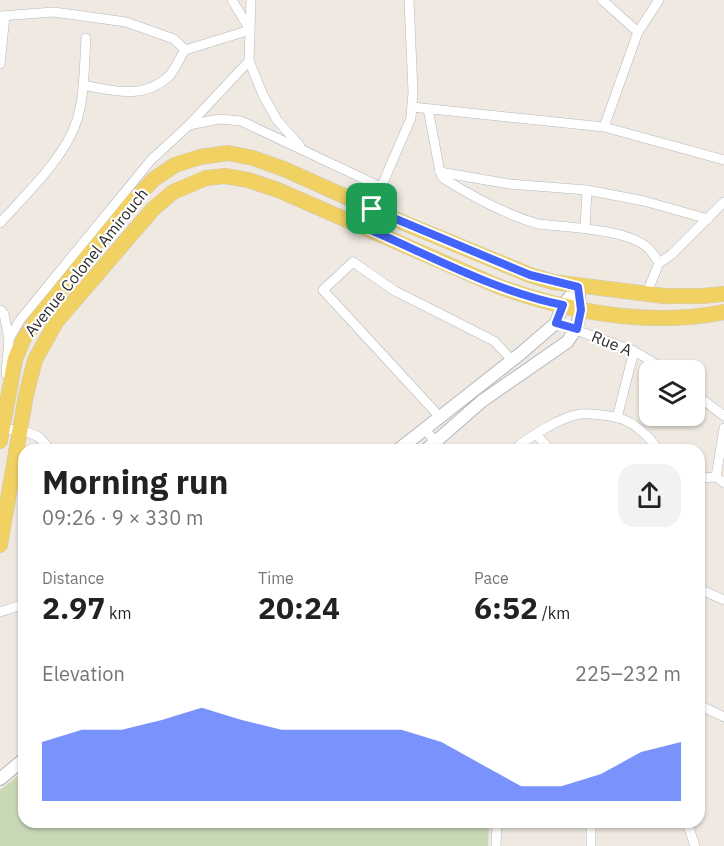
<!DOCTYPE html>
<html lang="en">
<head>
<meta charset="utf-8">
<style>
	:root { --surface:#fff; --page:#f2f2f2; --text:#222; --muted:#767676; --accent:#4264fb }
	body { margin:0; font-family:"IBM Plex Sans",sans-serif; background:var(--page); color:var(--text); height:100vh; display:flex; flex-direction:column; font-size:22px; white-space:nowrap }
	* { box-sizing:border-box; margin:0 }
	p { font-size:20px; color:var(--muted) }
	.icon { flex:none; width:33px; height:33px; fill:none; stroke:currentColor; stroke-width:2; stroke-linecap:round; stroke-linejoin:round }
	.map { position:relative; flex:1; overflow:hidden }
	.side { position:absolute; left:18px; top:444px; width:687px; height:384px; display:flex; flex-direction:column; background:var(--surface); border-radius:18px; box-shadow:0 2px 4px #0004 }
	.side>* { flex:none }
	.tools { position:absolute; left:639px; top:360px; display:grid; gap:12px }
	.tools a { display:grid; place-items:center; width:66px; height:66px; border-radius:12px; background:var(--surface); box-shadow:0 2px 4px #0004; font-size:30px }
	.pin { position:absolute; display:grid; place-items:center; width:51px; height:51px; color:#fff; margin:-26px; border-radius:12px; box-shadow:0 3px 9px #0006 }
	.round { display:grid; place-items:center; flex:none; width:63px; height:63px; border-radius:18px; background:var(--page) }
	.head { display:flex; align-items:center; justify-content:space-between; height:102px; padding:0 24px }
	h1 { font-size:33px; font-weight:700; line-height:45px }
	.metrics { display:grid; grid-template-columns:repeat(3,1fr); gap:9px; height:102px; padding:6px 24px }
	.metrics div { display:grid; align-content:center }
	.metrics b { font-size:30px; font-weight:700 }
	.metrics small { font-size:16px; font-weight:400 }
	.metrics p { font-size:16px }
	.chart { height:168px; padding:12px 24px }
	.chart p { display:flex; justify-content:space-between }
	.chart svg { width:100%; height:108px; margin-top:6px; fill:var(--accent); opacity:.7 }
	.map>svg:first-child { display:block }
</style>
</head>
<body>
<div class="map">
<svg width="724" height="846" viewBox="0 0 724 846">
	<rect width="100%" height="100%" fill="#efe9e1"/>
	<polygon fill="#c8d9b8" points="24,771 24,822 489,822 488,846 0,846 0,790"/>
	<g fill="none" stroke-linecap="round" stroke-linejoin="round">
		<defs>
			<g id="minor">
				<polyline points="251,0 249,61 263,95 277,120 300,146"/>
				<polyline points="602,0 638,32"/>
				<path d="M 0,16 L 54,12 L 126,22 L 174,39 L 185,50 C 180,57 176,68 170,75 C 145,100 114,91 83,85"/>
				<polyline points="185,50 250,30 232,0"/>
				<polyline points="0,64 5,16"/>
				<polyline points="412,107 604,127 724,160"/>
				<path d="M 428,109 L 440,172 L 443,178 C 473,197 504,214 538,224 C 566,227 627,229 648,248 C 652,252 656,258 659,263 L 646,295"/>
				<polyline points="189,125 219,119 241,121 381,187"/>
				<polyline points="604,127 638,32 659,0"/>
				<polyline points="440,172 509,184 587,190 644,201 708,219"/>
				<path d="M 0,223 C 26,194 65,158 77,120 C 85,94 84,65 86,38"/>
				<polyline points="364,227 411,118 413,92 409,0"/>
				<polyline points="585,228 587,190"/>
				<polyline points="659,263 671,255 724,202"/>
				<polyline points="0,310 4,314 9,339"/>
				<polyline points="556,323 634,351 666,370"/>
				<polyline points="6,374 9,339 20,320 151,160 189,125 249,61"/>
				<polyline points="694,393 724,416"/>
				<polyline points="439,416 323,290 353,262 395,291 494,341 512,360"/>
				<polyline points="617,418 634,351"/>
				<polyline points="424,428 442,450"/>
				<polyline points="0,430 20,429 39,437 50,450"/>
				<polyline points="536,434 550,450"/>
				<path d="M 514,450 C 528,437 561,417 580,414 C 588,413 614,416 622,419 C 634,423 652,438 657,450"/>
				<polyline points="716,477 724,428"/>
				<polyline points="699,478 716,477 724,483"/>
				<polyline points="699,589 724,600"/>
				<polyline points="0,612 24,604"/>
				<polyline points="699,705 724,717"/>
				<polyline points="687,822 695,846"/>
				<polyline points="496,846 497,822"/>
				<polyline points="591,846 591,822"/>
			</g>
			<g id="tertiary">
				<path d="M 398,450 L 520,354 L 556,323 L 563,305 L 578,287 C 581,311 582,322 567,342 L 482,401 L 426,450"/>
				<polyline points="0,779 24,759"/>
			</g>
			<g id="primary">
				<polyline points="0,441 15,360 23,340 36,320 134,200 154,179 175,165 200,157 228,153 253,158 284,169 411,226 530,275 553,282 664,296 702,296 724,294"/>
				<path d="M 0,545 L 26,395 L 35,360 L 56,322 L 153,209 L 173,192 L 206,178 L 225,176 L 248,180 L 278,190 L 500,287 C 570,312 650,327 724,312"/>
			</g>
		</defs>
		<use href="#minor" stroke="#b4b7c1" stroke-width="10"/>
		<use href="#tertiary" stroke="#b4b7c1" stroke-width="14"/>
		<use href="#primary" stroke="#c9c9c9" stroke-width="16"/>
		<use href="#minor" stroke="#fff" stroke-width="9"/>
		<use href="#tertiary" stroke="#fff" stroke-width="12"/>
		<use href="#primary" stroke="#f2d163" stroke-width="15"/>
	</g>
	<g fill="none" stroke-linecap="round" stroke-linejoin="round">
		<defs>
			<path id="route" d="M 372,209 L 530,275 L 578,287 L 581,310 L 577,329 L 556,323 L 563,305 C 494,291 429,255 364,227 Z"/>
		</defs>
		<use href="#route" stroke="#fff" stroke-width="12"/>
		<use href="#route" stroke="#4264fb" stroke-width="8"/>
	</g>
	<g text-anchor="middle" stroke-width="4.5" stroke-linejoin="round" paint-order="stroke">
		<g font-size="16" fill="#2e2e2e" stroke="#fff">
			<text transform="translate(86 262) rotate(-51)" y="6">Avenue Colonel Amirouch</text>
			<text transform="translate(612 343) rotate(22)" y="6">Rue A</text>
		</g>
	</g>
</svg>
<div class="tools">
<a><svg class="icon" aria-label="layers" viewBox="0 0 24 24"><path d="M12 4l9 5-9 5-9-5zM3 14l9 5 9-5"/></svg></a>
</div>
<div class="pin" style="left:372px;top:209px;background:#1e9e55"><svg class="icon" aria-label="arrive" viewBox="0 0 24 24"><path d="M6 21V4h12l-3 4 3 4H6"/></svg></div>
<section class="side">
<div class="head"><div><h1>Morning run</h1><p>09:26 · 9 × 330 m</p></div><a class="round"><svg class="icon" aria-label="share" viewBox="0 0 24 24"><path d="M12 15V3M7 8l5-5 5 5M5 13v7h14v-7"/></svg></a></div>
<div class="metrics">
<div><p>Distance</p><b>2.97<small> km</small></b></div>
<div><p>Time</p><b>20:24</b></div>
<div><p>Pace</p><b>6:52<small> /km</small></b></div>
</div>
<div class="chart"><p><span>Elevation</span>225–232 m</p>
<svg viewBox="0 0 160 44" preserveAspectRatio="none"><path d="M0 44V20L10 15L20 15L30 11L40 6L50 11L60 15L70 15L80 15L90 15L100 20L110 29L120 38L130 38L140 33L150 24L160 20V44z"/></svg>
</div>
</section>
</div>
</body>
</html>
